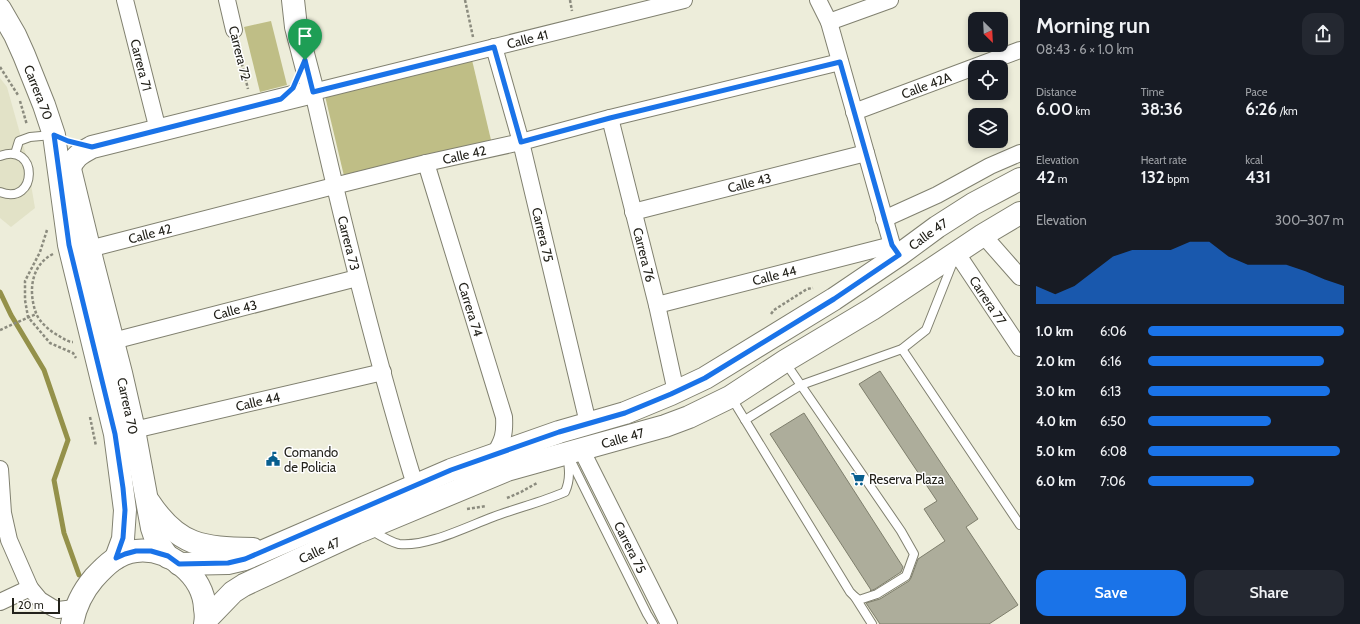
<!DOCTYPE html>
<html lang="en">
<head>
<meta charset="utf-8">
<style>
	:root { --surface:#171b24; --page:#242831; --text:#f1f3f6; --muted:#9ea1a6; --accent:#1a73e8 }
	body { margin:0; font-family:Cabin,sans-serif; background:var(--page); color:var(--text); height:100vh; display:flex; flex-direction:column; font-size:15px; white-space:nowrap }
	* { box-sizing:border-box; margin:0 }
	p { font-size:13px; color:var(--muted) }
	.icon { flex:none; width:22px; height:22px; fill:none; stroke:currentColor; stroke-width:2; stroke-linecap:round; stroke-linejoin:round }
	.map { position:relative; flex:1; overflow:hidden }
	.side { display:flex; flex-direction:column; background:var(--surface); width:340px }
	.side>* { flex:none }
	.needle { width:26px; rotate:156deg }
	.buttons { position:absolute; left:968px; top:12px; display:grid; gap:8px }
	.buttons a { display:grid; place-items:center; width:40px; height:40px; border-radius:8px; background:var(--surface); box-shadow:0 2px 6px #0003; font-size:20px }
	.scale { position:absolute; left:12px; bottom:10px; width:48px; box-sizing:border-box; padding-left:4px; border:2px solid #23221b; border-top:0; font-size:11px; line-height:14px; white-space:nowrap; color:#23221b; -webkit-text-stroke:3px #fff; paint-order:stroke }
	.pin { position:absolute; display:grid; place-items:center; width:34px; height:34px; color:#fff; margin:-41px -17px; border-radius:50% 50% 50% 0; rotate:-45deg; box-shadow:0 0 4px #0007 }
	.pin .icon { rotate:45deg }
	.round { display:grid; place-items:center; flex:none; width:42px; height:42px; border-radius:12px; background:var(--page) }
	.headline { display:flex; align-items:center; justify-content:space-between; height:68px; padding:0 16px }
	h1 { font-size:22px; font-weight:600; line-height:30px }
	.figures { display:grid; grid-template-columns:repeat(3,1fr); gap:6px; height:68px; padding:4px 16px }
	.figures div { display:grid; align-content:center }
	.figures b { font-size:17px; font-weight:600 }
	.figures small { font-size:11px; font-weight:400 }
	.figures p { font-size:11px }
	.chart { height:112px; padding:8px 16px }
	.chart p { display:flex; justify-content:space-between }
	.chart svg { width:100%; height:72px; margin-top:4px; fill:var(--accent); opacity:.7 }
	.action { display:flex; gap:8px; margin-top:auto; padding:8px 16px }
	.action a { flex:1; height:46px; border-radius:12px; background:var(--accent); color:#fff; font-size:16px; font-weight:600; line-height:46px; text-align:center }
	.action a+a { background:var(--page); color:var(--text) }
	ul { padding:0 16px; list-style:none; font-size:13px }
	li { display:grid; grid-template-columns:64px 48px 1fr; align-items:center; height:30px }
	li i { height:10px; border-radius:5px; background:var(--accent) }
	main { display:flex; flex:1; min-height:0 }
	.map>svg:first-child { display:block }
</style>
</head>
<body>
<main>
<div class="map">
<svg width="1020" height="624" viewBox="0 0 1020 624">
	<rect width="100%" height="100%" fill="#ededda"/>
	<polygon fill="#e2e2c7" points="0,78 7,87 26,155 35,208 11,227 0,218"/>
	<g fill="#bfbe86">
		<polygon points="271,21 287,85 260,92 244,27"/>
		<polygon points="472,60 491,140 344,176 325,96"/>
	</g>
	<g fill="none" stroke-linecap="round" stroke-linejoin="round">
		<polyline stroke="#94914a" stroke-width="5" points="0,292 11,315 44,370 68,440 54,480 64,533 79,575"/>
	</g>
	<g fill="#adad9b" stroke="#7e7e6c">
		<polygon points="880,371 978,519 966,527 1018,605 989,624 880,624 866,603 880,599 909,581 911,578 918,559 945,541 924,509 937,501 859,384"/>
		<polygon points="804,413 903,567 901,572 875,589 870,591 871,590 770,434"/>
	</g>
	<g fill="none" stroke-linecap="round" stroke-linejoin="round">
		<defs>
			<g id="lane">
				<polyline points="15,154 19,141 30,137 52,135"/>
				<path d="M 0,156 C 39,141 38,207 0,192"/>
				<polyline points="902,349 1020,525"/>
				<polyline points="785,362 901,531 914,554 906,576 877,594 859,600 855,597"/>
				<polyline points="731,397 850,592 855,597 872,624"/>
				<polyline points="745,420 801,385 902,349 926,330 953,262"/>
				<polyline points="569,457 647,614 653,624"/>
				<path d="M 371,530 C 379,535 390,542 399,544 C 427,547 466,527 493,517 C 517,508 542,502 565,492 C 571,479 569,467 567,454"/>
			</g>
			<g id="street">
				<path id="s1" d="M 125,0 L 158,130"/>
				<polyline points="227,0 234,30"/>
				<polyline points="818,0 829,22 892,245 899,255"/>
				<polyline points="829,22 890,0"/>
				<path id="s2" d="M 494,47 L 521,142 L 588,423"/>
				<path id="s3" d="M 854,112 L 1020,50"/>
				<path id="s4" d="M 610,118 L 657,305 L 676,392"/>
				<path id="s5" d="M 426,163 L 504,417 C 505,434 503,440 494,455"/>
				<path id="s6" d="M 633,212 L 866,153"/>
				<polyline points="884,219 937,195 990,166 1020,153"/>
				<polyline points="983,235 1020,277"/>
				<path id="s7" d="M 89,249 L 334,186 L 426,163 L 521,142 L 610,118 L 840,62"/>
				<path id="s8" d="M 956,252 L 1020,348"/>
				<path id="s9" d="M 657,305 L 892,245"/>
				<path id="s10" d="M 113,341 L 357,278"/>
				<path id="s11" d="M 134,430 L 383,372"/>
				<path id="s12" d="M 581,449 L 669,624"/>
				<polyline points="0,469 3,513 9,540 30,588 40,600 53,608 58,610 75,608"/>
				<path id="s13" d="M 415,485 C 375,355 343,224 313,92 L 684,0"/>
				<polyline points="0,602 30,588"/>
			</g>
			<g id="secondary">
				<path id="s14" d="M 0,9 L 15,35 L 24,55 L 44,105 L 54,135 L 69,245 L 115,434 L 125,510 L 123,539 L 116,558"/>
				<path d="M 149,502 C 178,546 202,548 253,549"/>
				<path d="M 168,557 L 156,540 L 152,528 L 134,430 L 121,373 L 93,264 L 70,169 C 73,157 81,153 92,147 L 313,92 L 296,27 L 293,0"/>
				<path id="s15" d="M 179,564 L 228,563 L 245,559 L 451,470 L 559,432 L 625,413 L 671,394 L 705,378 L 834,299 L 899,255 L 937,227 L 973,204 L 1020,179"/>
				<path id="s16" d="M 206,620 L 233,592 L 244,585 L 356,533 L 507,470 L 665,426 L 689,417 L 730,397 L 785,361 L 872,309 L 983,235 L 1020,213"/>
				<path d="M 72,624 C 75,607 83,591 94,578 C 106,565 118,553 136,551 C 169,547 204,576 205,609 C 206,614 206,619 205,624"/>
			</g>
		</defs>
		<use href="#lane" stroke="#818170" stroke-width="10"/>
		<use href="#street" stroke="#818170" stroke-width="18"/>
		<use href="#secondary" stroke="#818170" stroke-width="24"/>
		<g stroke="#8b8b7e" stroke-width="2.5" stroke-dasharray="3 2" stroke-linecap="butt">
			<polyline points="465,0 473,37"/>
			<polyline points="570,0 572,11"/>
			<polyline points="237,44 248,89"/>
			<polyline points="0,67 18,95"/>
			<polyline points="20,101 27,125"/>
			<polyline points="47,230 40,252 25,281 25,300 28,317 50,343 73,353 76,358"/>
			<path d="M 53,254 C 31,265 28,291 36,313 C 39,322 51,332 59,336 C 64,339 68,342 73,342"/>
			<polyline points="771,314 774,310 807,289 813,288"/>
			<polyline points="0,330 36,314"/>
			<polyline points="90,417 96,446"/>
			<polyline points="507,498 521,492 537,483"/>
			<polyline points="467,509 486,506"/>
		</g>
		<use href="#lane" stroke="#fff" stroke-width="8"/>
		<use href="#street" stroke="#fff" stroke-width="16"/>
		<use href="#secondary" stroke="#fff" stroke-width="22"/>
	</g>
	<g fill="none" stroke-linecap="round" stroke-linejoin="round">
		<defs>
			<polygon id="route" points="494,47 521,142 610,118 840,62 892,245 899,255 834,299 705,378 671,394 625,413 559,432 451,470 245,559 228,563 179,564 168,556 151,551 136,551 125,554 116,558 123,538 125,510 123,488 115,434 69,245 54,135 68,141 92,147 281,99 293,88 305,60 313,92"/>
		</defs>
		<use href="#route" stroke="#fff" stroke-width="8"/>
		<use href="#route" stroke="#1a73e8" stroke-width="5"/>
	</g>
	<defs>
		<symbol id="civic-bare" viewBox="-9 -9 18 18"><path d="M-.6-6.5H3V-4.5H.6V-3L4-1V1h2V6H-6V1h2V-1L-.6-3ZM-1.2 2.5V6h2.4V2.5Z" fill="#075e8f" stroke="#fff" stroke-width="2.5" paint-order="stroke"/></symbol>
		<symbol id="supermarket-bare" viewBox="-9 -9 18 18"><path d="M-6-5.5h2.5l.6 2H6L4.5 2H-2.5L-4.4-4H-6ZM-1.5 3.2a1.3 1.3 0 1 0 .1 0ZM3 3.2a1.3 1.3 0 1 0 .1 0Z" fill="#075e8f" stroke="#fff" stroke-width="2.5" paint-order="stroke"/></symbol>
	</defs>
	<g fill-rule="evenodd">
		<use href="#civic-bare" x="263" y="449" width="20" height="20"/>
		<use href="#supermarket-bare" x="848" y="469" width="20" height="20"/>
	</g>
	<g text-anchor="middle" stroke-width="3" stroke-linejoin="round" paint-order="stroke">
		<g font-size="13" fill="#23221b" stroke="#fff">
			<text dy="5" stroke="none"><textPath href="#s13" startOffset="627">Calle 41</textPath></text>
			<text transform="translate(240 53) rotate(76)" y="5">Carrera 72</text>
			<text dy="5" stroke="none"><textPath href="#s1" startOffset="67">Carrera 71</textPath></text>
			<text dy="5" stroke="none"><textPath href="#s3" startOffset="77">Calle 42A</textPath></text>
			<text dy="5" stroke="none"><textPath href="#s14" startOffset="92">Carrera 70</textPath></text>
			<text dy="5" stroke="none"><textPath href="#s7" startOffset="387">Calle 42</textPath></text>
			<text dy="5" stroke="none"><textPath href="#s6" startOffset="120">Calle 43</textPath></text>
			<text dy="5" stroke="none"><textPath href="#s7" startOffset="63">Calle 42</textPath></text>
			<text dy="5" stroke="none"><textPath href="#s15" startOffset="827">Calle 47</textPath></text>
			<text dy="5" stroke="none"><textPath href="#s2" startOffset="194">Carrera 75</textPath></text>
			<text transform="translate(349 243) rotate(76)" y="5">Carrera 73</text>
			<text dy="5" stroke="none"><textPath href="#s4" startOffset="141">Carrera 76</textPath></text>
			<text dy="5" stroke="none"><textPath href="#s9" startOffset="121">Calle 44</textPath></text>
			<text dy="5" stroke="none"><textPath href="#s8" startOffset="58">Carrera 77</textPath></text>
			<text dy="5" stroke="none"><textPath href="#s10" startOffset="126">Calle 43</textPath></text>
			<text dy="5" stroke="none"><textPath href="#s5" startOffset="153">Carrera 74</textPath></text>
			<text dy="5" stroke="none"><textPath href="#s11" startOffset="127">Calle 44</textPath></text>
			<text transform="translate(128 406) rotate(78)" y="5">Carrera 70</text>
			<text dy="5" stroke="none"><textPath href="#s16" startOffset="459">Calle 47</textPath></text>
			<text dy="5" stroke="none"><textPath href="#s12" startOffset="110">Carrera 75</textPath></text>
			<text dy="5" stroke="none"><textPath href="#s16" startOffset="135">Calle 47</textPath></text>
		</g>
		<g font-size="13" fill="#23221b" stroke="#fff" text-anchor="start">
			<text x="284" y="457">Comando<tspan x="284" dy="15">de Policia</tspan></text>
			<text x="869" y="484">Reserva Plaza</text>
		</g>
	</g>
</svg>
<div class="buttons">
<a><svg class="needle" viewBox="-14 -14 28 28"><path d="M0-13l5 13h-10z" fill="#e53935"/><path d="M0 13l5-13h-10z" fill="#9ea1a6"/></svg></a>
<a><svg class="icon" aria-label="locate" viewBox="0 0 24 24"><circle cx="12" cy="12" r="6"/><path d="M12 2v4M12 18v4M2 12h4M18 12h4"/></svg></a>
<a><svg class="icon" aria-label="layers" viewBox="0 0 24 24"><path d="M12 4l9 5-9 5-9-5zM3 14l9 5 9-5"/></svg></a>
</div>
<div class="scale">20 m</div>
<div class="pin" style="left:305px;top:60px;background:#1e9e55"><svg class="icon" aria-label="arrive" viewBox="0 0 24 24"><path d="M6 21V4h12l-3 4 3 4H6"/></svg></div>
</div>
<section class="side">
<div class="headline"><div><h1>Morning run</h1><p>08:43 · 6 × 1.0 km</p></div><a class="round"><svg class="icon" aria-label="share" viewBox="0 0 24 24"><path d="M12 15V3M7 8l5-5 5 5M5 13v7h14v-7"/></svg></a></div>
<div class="figures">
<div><p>Distance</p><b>6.00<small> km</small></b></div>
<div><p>Time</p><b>38:36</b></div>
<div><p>Pace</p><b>6:26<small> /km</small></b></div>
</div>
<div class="figures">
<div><p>Elevation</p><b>42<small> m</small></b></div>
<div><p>Heart rate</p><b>132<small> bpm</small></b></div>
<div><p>kcal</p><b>431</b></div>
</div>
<div class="chart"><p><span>Elevation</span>300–307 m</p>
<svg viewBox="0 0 160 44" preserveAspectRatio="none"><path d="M0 44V33L10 38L20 33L30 24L40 15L50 11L60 11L70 11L80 6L90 6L100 15L110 20L120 20L130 20L140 24L150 29L160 33V44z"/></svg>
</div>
<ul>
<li><b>1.0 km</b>6:06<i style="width:100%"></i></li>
<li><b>2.0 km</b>6:16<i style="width:90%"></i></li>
<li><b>3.0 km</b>6:13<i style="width:93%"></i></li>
<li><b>4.0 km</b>6:50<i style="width:63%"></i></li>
<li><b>5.0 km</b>6:08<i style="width:98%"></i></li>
<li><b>6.0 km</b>7:06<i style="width:54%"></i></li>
</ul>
<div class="action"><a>Save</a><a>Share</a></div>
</section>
</main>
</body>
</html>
